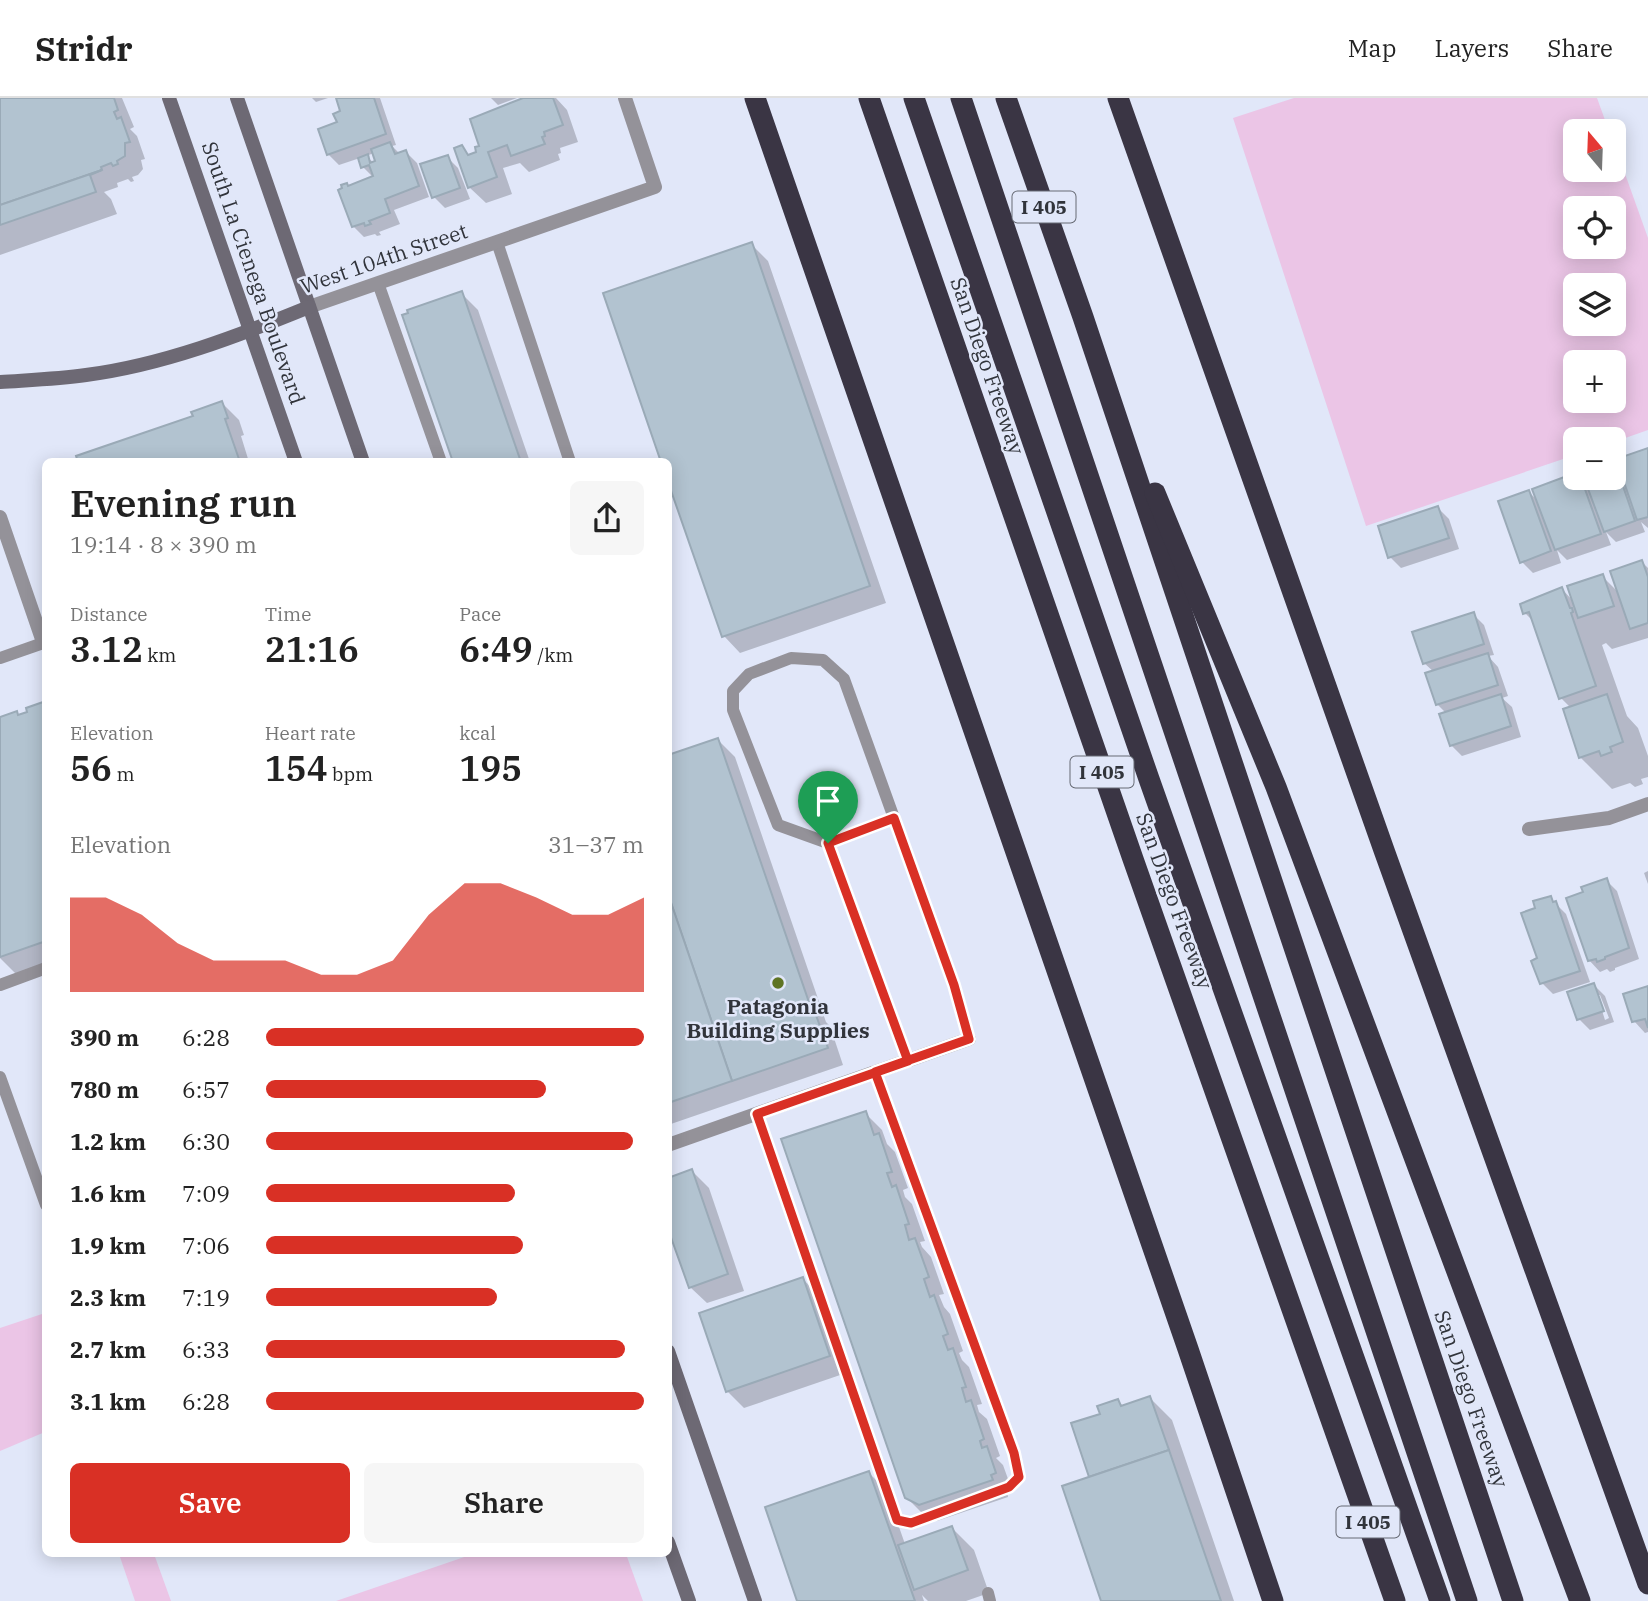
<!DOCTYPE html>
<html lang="en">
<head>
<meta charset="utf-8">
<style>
	:root { --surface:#fff; --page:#f6f6f6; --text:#222; --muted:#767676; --line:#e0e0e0; --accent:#d93025 }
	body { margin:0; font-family:"IBM Plex Serif",serif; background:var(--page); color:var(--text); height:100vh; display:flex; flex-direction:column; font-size:26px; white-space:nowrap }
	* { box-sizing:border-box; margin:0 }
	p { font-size:23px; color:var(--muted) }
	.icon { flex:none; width:38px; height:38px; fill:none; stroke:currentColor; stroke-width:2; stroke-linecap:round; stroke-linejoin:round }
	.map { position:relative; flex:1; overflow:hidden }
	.side { position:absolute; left:42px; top:360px; width:630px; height:1099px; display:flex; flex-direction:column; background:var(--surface); border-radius:10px; box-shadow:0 4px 18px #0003 }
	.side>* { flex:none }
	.needle { width:46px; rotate:341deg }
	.tools { position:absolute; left:1563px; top:21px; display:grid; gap:14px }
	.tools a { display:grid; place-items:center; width:63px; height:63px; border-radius:10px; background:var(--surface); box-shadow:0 4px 18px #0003; font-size:35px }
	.pin { position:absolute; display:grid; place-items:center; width:60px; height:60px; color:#fff; margin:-72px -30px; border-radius:50% 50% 50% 0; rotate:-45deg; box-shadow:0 0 7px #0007 }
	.pin .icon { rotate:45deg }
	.round { display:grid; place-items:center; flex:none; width:74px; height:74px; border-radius:10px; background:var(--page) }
	.head { display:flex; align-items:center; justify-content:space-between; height:119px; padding:0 28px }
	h1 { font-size:38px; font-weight:600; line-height:52px }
	.stats { display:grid; grid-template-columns:repeat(3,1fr); gap:10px; height:119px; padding:7px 28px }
	.stats div { display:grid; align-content:center }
	.stats b { font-size:35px; font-weight:600 }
	.stats small { font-size:19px; font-weight:400 }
	.stats p { font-size:19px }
	.chart { height:196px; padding:14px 28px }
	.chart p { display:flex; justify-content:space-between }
	.chart svg { width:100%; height:126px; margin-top:7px; fill:var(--accent); opacity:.7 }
	.action { display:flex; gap:14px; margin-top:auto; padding:14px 28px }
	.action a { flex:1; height:80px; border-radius:10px; background:var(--accent); color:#fff; font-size:28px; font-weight:600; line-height:80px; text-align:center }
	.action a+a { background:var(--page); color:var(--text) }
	ul { padding:0 28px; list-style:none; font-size:23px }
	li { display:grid; grid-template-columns:112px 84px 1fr; align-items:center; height:52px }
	li i { height:18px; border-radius:9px; background:var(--accent) }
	header { display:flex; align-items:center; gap:42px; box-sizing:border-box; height:98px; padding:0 35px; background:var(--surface); border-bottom:2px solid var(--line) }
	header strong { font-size:33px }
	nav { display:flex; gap:38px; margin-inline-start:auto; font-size:24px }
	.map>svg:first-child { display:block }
</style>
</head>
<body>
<header>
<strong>Stridr</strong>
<nav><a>Map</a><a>Layers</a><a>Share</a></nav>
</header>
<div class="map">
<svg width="1648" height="1503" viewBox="0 0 1648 1503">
	<rect width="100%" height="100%" fill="#e1e7f9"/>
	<g fill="#ebc5e6" fill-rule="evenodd">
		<path d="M 1294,0 L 1597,0 L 1609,33 L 1575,33 L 1575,72 L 1614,72 L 1614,45 L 1648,140 L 1648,332 L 1614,344 L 1614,341 L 1575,341 L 1575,357 L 1366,428 L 1233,20 ZM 1575,110 L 1614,110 L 1614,149 L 1575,149 ZM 1575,187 L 1614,187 L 1614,226 L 1575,226 ZM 1575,264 L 1614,264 L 1614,303 L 1575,303 Z"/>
		<polygon points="45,1215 45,1334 0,1353 0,1230"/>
		<polygon points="119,1456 154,1456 171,1503 135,1503"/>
		<polygon points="473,1456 626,1456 643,1503 336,1503"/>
	</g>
	<g fill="#0003" fill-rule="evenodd">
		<polygon points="0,0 122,0 134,29 130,31 137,38 145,61 141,62 143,71 138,77 132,79 134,83 131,84 128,81 117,85 118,89 104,94 111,101 117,116 0,157"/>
		<polygon points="312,0 328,0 316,4"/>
		<path d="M 337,0 L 380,0 L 396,47 L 392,48 L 400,56 L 406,54 L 417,65 L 429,99 L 394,112 L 400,126 L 379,134 L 381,137 L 377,138 L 375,136 L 364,139 L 353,128 L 349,89 L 374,80 L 363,69 L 360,60 L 339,67 L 328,56 L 342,15 ZM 374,55 L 377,64 L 374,65 L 366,58 Z"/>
		<polygon points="491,0 517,0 498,7"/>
		<polygon points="525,0 556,0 567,12 578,44 560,50 561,55 558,56 560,62 529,74 520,65 503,70 512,96 486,105 469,89 462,49 470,58 478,55"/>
		<polygon points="447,59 458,70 470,101 445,110 434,99"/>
		<polygon points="751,146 768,163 886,505 740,555 724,538 668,364 663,364"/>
		<polygon points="461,195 478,212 530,364 455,364"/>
		<polygon points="222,305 239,322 244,337 241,338 249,364 80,364 195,319"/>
		<polygon points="1648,353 1648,430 1641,424 1645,434 1616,444 1606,434 1611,447 1567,462 1557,452 1561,465 1533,475 1522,464 1529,394 1539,404 1575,377 1575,380 1582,380 1589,386 1586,380 1614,380 1614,365 1622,373"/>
		<polygon points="1438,410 1449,421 1459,451 1401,470 1390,459"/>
		<polygon points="1642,464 1648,470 1648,540 1612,551 1606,545 1602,547 1627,618 1638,630 1648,658 1648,679 1641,681 1643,686 1635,689 1630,685 1612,691 1580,659 1571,610 1561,600 1535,525 1525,515 1562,491 1574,504 1602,478 1619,495"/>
		<polygon points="1473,516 1484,527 1494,557 1488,558 1498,569 1508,598 1502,600 1512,609 1521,639 1462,658 1451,647 1447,616 1437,606 1434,574 1424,565"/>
		<polygon points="46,605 46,865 16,876 0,860 0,621 16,615 20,619"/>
		<polygon points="718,642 735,659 826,924 830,928 843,967 668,1027 668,659"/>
		<polygon points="1648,773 1648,786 1644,775"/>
		<polygon points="1606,782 1617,793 1639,861 1615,870 1615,872 1610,874 1607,871 1600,874 1589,862 1585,795"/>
		<polygon points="1550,800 1566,816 1590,884 1553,896 1542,885 1539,861 1538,811"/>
		<path d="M 1594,887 L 1605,898 L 1614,924 L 1590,932 L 1579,921 ZM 1597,897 L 1600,897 L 1609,920 L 1605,922 Z"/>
		<polygon points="1648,890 1648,934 1645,935 1634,923"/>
		<polygon points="865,1015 882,1032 887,1046 895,1054 908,1090 903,1092 905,1099 912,1106 925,1143 920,1144 922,1149 931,1159 944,1196 939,1197 944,1209 950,1216 963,1253 959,1255 962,1262 969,1269 982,1306 977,1307 979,1314 987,1321 1000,1358 996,1360 1003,1367 1012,1392 1007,1394 1008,1399 937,1423 924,1417 906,1399"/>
		<polygon points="692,1073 709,1090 744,1193 707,1205 690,1189"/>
		<polygon points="803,1181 819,1198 846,1275 744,1310 727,1293"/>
		<polygon points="1150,1300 1172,1322 1234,1503 1103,1503 1092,1380 1102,1317 1118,1303 1124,1309"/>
		<polygon points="869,1375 886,1392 905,1446 952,1430 974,1452 989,1495 966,1503 928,1503 922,1497 924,1503 799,1503"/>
	</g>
	<g fill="#b2c3d0" stroke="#9aaab7" stroke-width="2">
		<polygon points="0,0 114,0 118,12 114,14 117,21 121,19 130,44 125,45 125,58 117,63 118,66 113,68 111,65 101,69 102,72 0,107"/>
		<polygon points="336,0 374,0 386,36 327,57 318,31 337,24 333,16 340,13"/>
		<polygon points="523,0 553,0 563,27 544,34 545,38 542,39 545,46 511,58 507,47 488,54 497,79 468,90 454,50 462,47 468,57 476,54 475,49 479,48 470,21"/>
		<polygon points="390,44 395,56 406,52 419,88 385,101 390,115 369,123 371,126 365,128 364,125 352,129 338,92 342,90 341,87 347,85 348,88 373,78 369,67 361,70 358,60 368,56 370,65 375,63 371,51"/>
		<polygon points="448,57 460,90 432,100 420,66"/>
		<polygon points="102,72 90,77 96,94 0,127 0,107"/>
		<polygon points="752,144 870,488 722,539 668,384 668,364 661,364 603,195"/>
		<polygon points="462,193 521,364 453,364 402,217 408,215 407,212"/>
		<polygon points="222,303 228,320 225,321 240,364 78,364 76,358 193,318 191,314"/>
		<polygon points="1648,350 1648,419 1637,422 1616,361"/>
		<polygon points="1614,362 1635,423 1604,434 1584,380 1614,380"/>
		<polygon points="1575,375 1575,380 1581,380 1601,436 1555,452 1532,391"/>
		<polygon points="1529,392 1551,453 1520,465 1498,403"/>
		<polygon points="1438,408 1449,440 1388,460 1378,428"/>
		<polygon points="1642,462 1648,479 1648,525 1630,531 1610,473"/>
		<polygon points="1603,476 1614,508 1578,520 1567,488"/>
		<polygon points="1562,489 1570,510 1572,510 1573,514 1571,515 1596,588 1559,601 1529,514 1523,516 1520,506"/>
		<polygon points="1474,514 1484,546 1423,566 1412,534"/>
		<polygon points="1488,555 1498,587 1436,607 1425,575"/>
		<polygon points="1501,596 1511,628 1450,648 1439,616"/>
		<polygon points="1607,596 1623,644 1610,649 1612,654 1601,658 1599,653 1579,660 1563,611"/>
		<polygon points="46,603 46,843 0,859 0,619 17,613 18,617 27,614 26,610"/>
		<polygon points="718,640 811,910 813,909 828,950 732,983 668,796 668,657"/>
		<polygon points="1607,780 1629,850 1605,859 1605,861 1597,864 1596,861 1588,863 1566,800 1583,794 1581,789"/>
		<polygon points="668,796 732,983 668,1005"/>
		<polygon points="1551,798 1553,804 1556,803 1580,873 1540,886 1531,863 1537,860 1521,815 1535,810 1533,803"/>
		<polygon points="1594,885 1604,913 1577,922 1567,894"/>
		<polygon points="1648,888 1648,930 1645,921 1632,924 1623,896"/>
		<polygon points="866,1013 874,1037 879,1035 892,1074 887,1075 892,1089 896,1087 909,1126 905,1127 909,1142 915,1140 929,1179 924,1181 930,1199 934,1197 948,1236 943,1238 948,1252 953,1250 966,1289 962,1290 966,1304 971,1302 984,1341 980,1343 982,1350 987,1348 996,1375 991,1377 993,1382 919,1407 905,1400 781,1041"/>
		<polygon points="692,1071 728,1176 689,1190 668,1131 668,1080"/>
		<polygon points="803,1179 830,1258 726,1294 699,1215"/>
		<polygon points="1150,1298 1169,1352 1089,1379 1071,1325 1100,1316 1097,1308 1118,1301 1121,1308"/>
		<polygon points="1169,1352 1221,1503 1101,1503 1062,1388"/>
		<polygon points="869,1373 915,1503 797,1503 765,1409"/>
		<polygon points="952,1428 968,1472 914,1492 898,1447"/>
	</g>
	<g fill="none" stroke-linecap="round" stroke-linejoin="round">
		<g stroke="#949299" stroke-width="12">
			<polyline points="497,144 570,364"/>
			<polyline points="378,185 441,364"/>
			<polyline points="0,560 46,544"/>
			<polyline points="828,745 894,720"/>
			<polyline points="0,887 46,870"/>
			<polyline points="908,963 828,745 778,727 733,612 733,593 749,576 791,560 823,562 844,581 954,887 969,941"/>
			<polyline points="0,979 46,1107"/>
			<polyline points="757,1016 897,1422 911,1425 1009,1389 1019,1379 1014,1355 875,974"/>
			<polyline points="988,1495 990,1503"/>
		</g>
		<g stroke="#949299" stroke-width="14">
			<polyline points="309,209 655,89 625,0"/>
			<polyline points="0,419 43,544"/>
			<polyline points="1529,731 1609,720 1648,706"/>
			<polyline points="668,1047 969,941"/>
		</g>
		<g stroke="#6d6974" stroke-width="14">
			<polyline points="169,0 296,364"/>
			<polyline points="237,0 363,364"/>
			<path d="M 0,284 C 29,282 58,281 86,277 C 163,267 238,238 309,209"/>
			<polyline points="668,1253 755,1503"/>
			<polyline points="668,1444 689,1503"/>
		</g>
		<g stroke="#3a3544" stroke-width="21">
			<polyline points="755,0 1188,1251 1273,1503"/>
			<polyline points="869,0 1133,761 1395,1503"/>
			<polyline points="914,0 1149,681 1440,1503"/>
			<polyline points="961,0 1467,1503"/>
			<polyline points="1006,0 1083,219 1513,1503"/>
			<polyline points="1118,0 1385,755 1648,1486"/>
			<polyline points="1155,395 1276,689 1580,1503"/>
		</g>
	</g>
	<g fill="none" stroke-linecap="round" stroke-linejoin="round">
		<defs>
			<polyline id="route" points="828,745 908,963 757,1016 897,1422 911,1425 1009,1389 1019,1379 1014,1355 875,974 969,941 954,887 894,720 828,745"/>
		</defs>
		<use href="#route" stroke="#fff" stroke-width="14"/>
		<use href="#route" stroke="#d93025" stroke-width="9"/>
	</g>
	<circle fill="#5f7424" stroke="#e1e7f9" stroke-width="2.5" cx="778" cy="885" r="7"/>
	<g text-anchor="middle" stroke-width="5" stroke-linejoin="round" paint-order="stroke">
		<g fill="#e1e7f9" stroke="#666a74" stroke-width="2">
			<rect x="1012.5" y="93.5" width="63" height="31" rx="5"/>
			<rect x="1070.5" y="658.5" width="63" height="31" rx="5"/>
			<rect x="1336.5" y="1408.5" width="63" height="31" rx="5"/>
		</g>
		<g font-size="19" font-weight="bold" fill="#31343b">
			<text x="1044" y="116">I 405</text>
			<text x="1102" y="681">I 405</text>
			<text x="1368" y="1431">I 405</text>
		</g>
		<g font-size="21" fill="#31343b" stroke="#e1e7f9">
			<text transform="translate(384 161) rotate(-19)" y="7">West 104th Street</text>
			<text transform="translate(253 175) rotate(71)" y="7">South La Cienega Boulevard</text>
			<text transform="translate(987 268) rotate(71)" y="7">San Diego Freeway</text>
			<text transform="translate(1174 803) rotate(70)" y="7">San Diego Freeway</text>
			<text transform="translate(1471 1301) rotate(71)" y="7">San Diego Freeway</text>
		</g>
		<g font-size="21" font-weight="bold" fill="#31343b" stroke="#e1e7f9">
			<text x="778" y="916">Patagonia<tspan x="778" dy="24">Building Supplies</tspan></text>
		</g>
	</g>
</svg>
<div class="tools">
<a><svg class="needle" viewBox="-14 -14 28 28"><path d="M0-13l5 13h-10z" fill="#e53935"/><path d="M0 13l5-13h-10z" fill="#767676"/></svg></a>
<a><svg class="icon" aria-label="locate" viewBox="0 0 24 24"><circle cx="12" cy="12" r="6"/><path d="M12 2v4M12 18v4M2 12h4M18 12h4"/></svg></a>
<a><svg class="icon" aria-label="layers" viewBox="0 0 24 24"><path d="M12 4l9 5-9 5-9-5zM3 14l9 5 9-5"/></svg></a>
<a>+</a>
<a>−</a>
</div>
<div class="pin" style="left:828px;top:745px;background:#1e9e55"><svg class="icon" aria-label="arrive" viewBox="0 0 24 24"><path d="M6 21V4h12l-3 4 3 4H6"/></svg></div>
<section class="side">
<div class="head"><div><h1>Evening run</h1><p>19:14 · 8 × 390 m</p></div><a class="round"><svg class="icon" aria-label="share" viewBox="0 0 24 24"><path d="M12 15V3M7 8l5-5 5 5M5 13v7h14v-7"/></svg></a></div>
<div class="stats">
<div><p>Distance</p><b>3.12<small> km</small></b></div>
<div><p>Time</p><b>21:16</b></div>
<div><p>Pace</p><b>6:49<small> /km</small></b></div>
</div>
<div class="stats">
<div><p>Elevation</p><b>56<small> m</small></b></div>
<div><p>Heart rate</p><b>154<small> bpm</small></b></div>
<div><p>kcal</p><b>195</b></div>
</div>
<div class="chart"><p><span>Elevation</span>31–37 m</p>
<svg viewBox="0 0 160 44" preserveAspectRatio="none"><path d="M0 44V11L10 11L20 17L30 27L40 33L50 33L60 33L70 38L80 38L90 33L100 17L110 6L120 6L130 11L140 17L150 17L160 11V44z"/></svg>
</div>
<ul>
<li><b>390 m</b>6:28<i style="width:100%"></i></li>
<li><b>780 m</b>6:57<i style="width:74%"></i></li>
<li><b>1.2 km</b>6:30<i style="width:97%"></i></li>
<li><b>1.6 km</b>7:09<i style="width:66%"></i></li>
<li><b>1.9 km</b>7:06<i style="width:68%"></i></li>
<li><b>2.3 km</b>7:19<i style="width:61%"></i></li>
<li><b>2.7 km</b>6:33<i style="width:95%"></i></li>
<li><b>3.1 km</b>6:28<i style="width:100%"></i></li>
</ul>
<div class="action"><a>Save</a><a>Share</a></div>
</section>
</div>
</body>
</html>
